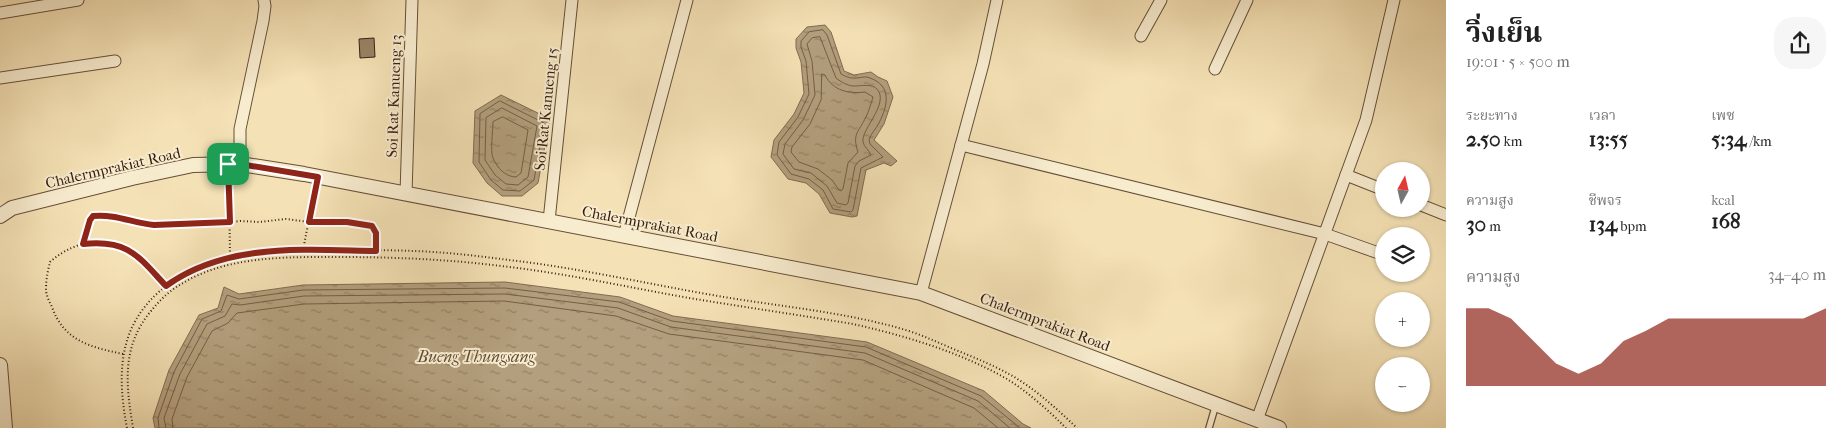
<!DOCTYPE html>
<html lang="th">
<head>
<meta charset="utf-8">
<style>
	:root { --surface:#fff; --page:#f6f6f6; --text:#222; --muted:#767676; --accent:#8f2418 }
	body { margin:0; font-family:"IM FELL French Canon","Noto Serif Thai",serif; background:var(--page); color:var(--text); height:100vh; display:flex; flex-direction:column; font-size:19px; white-space:nowrap }
	* { box-sizing:border-box; margin:0 }
	p { font-size:16px; color:var(--muted) }
	.icon { flex:none; width:28px; height:28px; fill:none; stroke:currentColor; stroke-width:2; stroke-linecap:round; stroke-linejoin:round }
	.map { position:relative; flex:1; overflow:hidden }
	.sheet { display:flex; flex-direction:column; background:var(--surface); width:400px }
	.sheet>* { flex:none }
	.needle { width:32px; rotate:8deg }
	.tools { position:absolute; left:1375px; top:162px; display:grid; gap:10px }
	.tools a { display:grid; place-items:center; width:55px; height:55px; border-radius:50%; background:var(--surface); box-shadow:0 1px 4px #0004; font-size:25px }
	.pin { position:absolute; display:grid; place-items:center; width:42px; height:42px; color:#fff; margin:-21px; border-radius:10px; box-shadow:0 2px 8px #0006 }
	.round { display:grid; place-items:center; flex:none; width:52px; height:52px; border-radius:20px; background:var(--page) }
	.summary { display:flex; align-items:center; justify-content:space-between; height:85px; padding:0 20px }
	h1 { font-size:28px; font-weight:700; line-height:38px }
	.figures { display:grid; grid-template-columns:repeat(3,1fr); gap:8px; height:85px; padding:5px 20px }
	.figures div { display:grid; align-content:center }
	.figures b { font-size:21px; font-weight:700 }
	.figures small { font-size:14px; font-weight:400 }
	.figures p { font-size:14px }
	.chart { height:140px; padding:10px 20px }
	.chart p { display:flex; justify-content:space-between }
	.chart svg { width:100%; height:90px; margin-top:5px; fill:var(--accent); opacity:.7 }
	main { display:flex; flex:1; min-height:0 }
	.map>svg:first-child { display:block }
</style>
</head>
<body>
<main>
<div class="map">
<svg width="1446" height="428" viewBox="0 0 1446 428">
	<defs>
		<pattern id="water-ripples" width="26" height="14" patternUnits="userSpaceOnUse" patternTransform="scale(1.25)"><rect width="26" height="14" fill="#b39f7d"/><path d="M2 4q2-2 4 0t4 0M15 11q2-2 4 0t4 0" fill="none" stroke="#928165"/></pattern>
	</defs>
	<rect width="100%" height="100%" fill="#f4e1b5"/>
	<filter id="stains"><feTurbulence type="fractalNoise" baseFrequency=".004" numOctaves="4"/><feColorMatrix values="0 0 0 0 .2 0 0 0 0 .09 0 0 0 0 .02 0 0 0 .5 -.17"/></filter>
	<radialGradient id="worn" r=".72"><stop offset=".6" stop-color="#630" stop-opacity="0"/><stop offset="1" stop-color="#630" stop-opacity=".3"/></radialGradient>
	<g fill="url(#water-ripples)" stroke="#816b51">
		<polygon points="825,25 831,32 844,71 854,75 871,72 878,77 887,81 893,97 884,124 874,140 897,161 891,166 884,163 866,170 857,216 852,217 830,213 819,194 806,183 788,179 771,157 774,140 794,114 804,93 801,62 796,48 796,39 807,27"/>
		<polygon points="501,95 550,119 538,183 522,196 502,196 487,183 473,163 475,111"/>
		<polygon points="505,282 620,297 673,316 867,342 984,391 1023,424 1031,428 155,428 153,418 169,370 199,315 218,308 224,287 239,294 303,285"/>
	</g>
	<g fill="none" stroke-linecap="round" stroke-linejoin="round">
		<g stroke="#745e46" stroke-width="1">
			<path d="M 823,30 L 827,35 L 841,74 C 856,83 862,74 870,78 C 892,86 888,105 879,123 C 876,129 871,133 869,140 L 870,144 L 883,157 L 861,168 L 853,210 L 851,212 L 833,209 L 823,190 L 809,179 L 791,174 L 777,155 L 779,142 L 798,117 L 809,94 L 806,61 L 801,47 L 801,41 L 809,32 Z"/>
			<path d="M 820,37 L 836,78 C 841,82 848,86 854,86 C 863,86 877,82 880,95 C 883,110 861,131 863,142 C 864,147 869,150 871,155 L 859,161 L 855,166 L 848,203 L 846,205 L 837,203 L 827,186 L 811,173 L 794,169 L 783,154 L 785,144 L 803,120 L 815,95 L 812,61 L 807,44 L 812,38 Z"/>
			<path d="M 822,74 L 825,75 C 833,91 849,94 865,92 L 873,97 C 871,103 869,111 866,117 C 858,133 852,134 858,152 L 848,163 L 843,189 L 841,191 L 839,190 L 832,180 L 818,169 L 799,162 L 791,152 L 792,147 L 810,124 L 821,100 Z"/>
			<polygon points="500,101 544,123 534,180 520,191 503,190 491,180 479,162 480,114"/>
			<polygon points="502,108 537,126 528,177 518,185 506,184 495,175 485,160 486,118"/>
			<path d="M 503,117 L 528,130 L 521,173 L 516,177 C 506,177 497,168 493,158 C 490,151 493,131 493,122 Z"/>
			<polyline points="159,428 158,418 174,372 202,319 221,311 227,295 239,299 303,290 505,288 619,302 672,321 866,347 981,396 1020,428"/>
			<polyline points="166,428 164,418 180,374 207,324 225,316 232,304 240,305 304,296 505,294 618,308 671,327 865,353 978,401 1010,428"/>
			<polyline points="173,428 172,419 187,377 212,331 228,323 237,313 304,304 504,301 616,316 669,334 863,360 974,408 998,428"/>
		</g>
	</g>
	<polygon fill="#988365" stroke="#351e0f" points="374,38 375,57 360,58 359,39"/>
	<g fill="none" stroke-linecap="round" stroke-linejoin="round">
		<defs>
			<polyline id="service" points="1209,428 1216,404"/>
			<g id="minor">
				<polyline points="0,13 78,0"/>
				<polyline points="1141,36 1161,0"/>
				<polyline points="1215,69 1247,0"/>
				<polyline points="0,78 115,61"/>
				<polyline points="961,145 1325,234 1384,255"/>
				<polyline points="240,164 240,129 263,21 265,6 264,0"/>
				<polyline points="1346,175 1384,190"/>
				<polyline points="406,194 412,0"/>
				<polyline points="1421,205 1446,215"/>
				<polyline points="549,221 572,0"/>
				<polyline points="624,236 687,0"/>
				<polyline points="921,293 983,64 997,0"/>
				<polyline points="1257,420 1366,120 1394,0"/>
			</g>
			<g id="tertiary">
				<polyline points="0,216 12,208 132,178 193,165 240,164 304,174 921,293 1279,428"/>
				<polyline points="0,365 5,428"/>
			</g>
		</defs>
		<use href="#service" stroke="#654f38" stroke-width="8"/>
		<use href="#minor" stroke="#654f38" stroke-width="13"/>
		<use href="#tertiary" stroke="#654f38" stroke-width="16"/>
		<g stroke="#351e0f" stroke-width="2" stroke-dasharray="1 2.5" stroke-linecap="butt">
			<polyline points="229,177 230,257"/>
			<polyline points="83,244 90,220 93,216 106,215 125,218 142,224 154,225 214,224 240,221 259,222 286,219 309,222 366,224 375,229 376,251"/>
			<polyline points="303,250 315,189"/>
			<path d="M 123,354 C 90,347 64,341 52,307 C 49,301 46,295 46,289 C 46,279 48,270 50,262 C 77,238 111,235 139,258 C 149,266 158,277 166,286"/>
			<path d="M 127,428 C 115,365 120,314 179,277 C 225,248 284,250 336,250 C 362,250 389,250 414,251 C 446,252 478,256 509,260 C 579,268 648,284 718,296 C 782,307 847,312 909,331 C 924,336 937,342 951,348 C 970,356 989,363 1007,373 C 1032,386 1056,408 1077,428"/>
			<path d="M 133,428 C 126,385 121,347 151,311 C 160,300 170,290 183,283 C 228,256 285,257 336,257 C 391,257 446,259 501,266 C 564,273 627,287 689,298 C 744,307 799,315 853,324 C 906,336 960,352 1007,379 C 1028,392 1048,410 1066,428"/>
		</g>
		<use href="#service" stroke="#f8eccf" stroke-width="5.5"/>
		<use href="#minor" stroke="#f8eccf" stroke-width="11"/>
		<use href="#tertiary" stroke="#f8eccf" stroke-width="14"/>
	</g>
	<g fill="none" stroke-linecap="round" stroke-linejoin="round">
		<defs>
			<path id="route" d="M 228,164 L 240,164 L 318,177 L 309,222 L 347,222 L 372,226 L 376,233 L 376,251 C 306,250 227,242 166,286 C 138,256 128,239 83,244 L 90,220 L 93,216 C 117,214 132,223 154,225 L 230,222 Z"/>
		</defs>
		<use href="#route" stroke="#fff" stroke-width="10"/>
		<use href="#route" stroke="#8f2418" stroke-width="6"/>
	</g>
	<g text-anchor="middle" stroke-width="4" stroke-linejoin="round" paint-order="stroke">
		<g font-size="15" fill="#351e0f" stroke="#f8eccf">
			<text transform="translate(394 96) rotate(-88)" y="5">Soi Rat Kanueng 13</text>
			<text transform="translate(546 109) rotate(-84)" y="5">Soi Rat Kanueng 15</text>
			<text transform="translate(113 168) rotate(-13)" y="5">Chalermprakiat Road</text>
			<text transform="translate(650 224) rotate(11)" y="5">Chalermprakiat Road</text>
			<text transform="translate(1045 322) rotate(21)" y="5">Chalermprakiat Road</text>
		</g>
		<g font-size="16" font-style="italic" fill="#614b36" stroke="#f8eccf">
			<text x="476" y="362">Bueng Thungsang</text>
		</g>
	</g>
	<rect width="100%" height="100%" filter="url(#stains)"/>
	<rect width="100%" height="100%" fill="url(#worn)"/>
</svg>
<div class="tools">
<a><svg class="needle" viewBox="-14 -14 28 28"><path d="M0-13l5 13h-10z" fill="#e53935"/><path d="M0 13l5-13h-10z" fill="#767676"/></svg></a>
<a><svg class="icon" aria-label="layers" viewBox="0 0 24 24"><path d="M12 4l9 5-9 5-9-5zM3 14l9 5 9-5"/></svg></a>
<a>+</a>
<a>−</a>
</div>
<div class="pin" style="left:228px;top:164px;background:#1e9e55"><svg class="icon" aria-label="arrive" viewBox="0 0 24 24"><path d="M6 21V4h12l-3 4 3 4H6"/></svg></div>
</div>
<section class="sheet">
<div class="summary"><div><h1>วิ่งเย็น</h1><p>19:01 · 5 × 500 m</p></div><a class="round"><svg class="icon" aria-label="share" viewBox="0 0 24 24"><path d="M12 15V3M7 8l5-5 5 5M5 13v7h14v-7"/></svg></a></div>
<div class="figures">
<div><p>ระยะทาง</p><b>2.50<small> km</small></b></div>
<div><p>เวลา</p><b>13:55</b></div>
<div><p>เพซ</p><b>5:34<small> /km</small></b></div>
</div>
<div class="figures">
<div><p>ความสูง</p><b>30<small> m</small></b></div>
<div><p>ชีพจร</p><b>134<small> bpm</small></b></div>
<div><p>kcal</p><b>168</b></div>
</div>
<div class="chart"><p><span>ความสูง</span>34–40 m</p>
<svg viewBox="0 0 160 44" preserveAspectRatio="none"><path d="M0 44V6L10 6L20 11L30 22L40 33L50 38L60 33L70 22L80 17L90 11L100 11L110 11L120 11L130 11L140 11L150 11L160 6V44z"/></svg>
</div>
</section>
</main>
</body>
</html>
